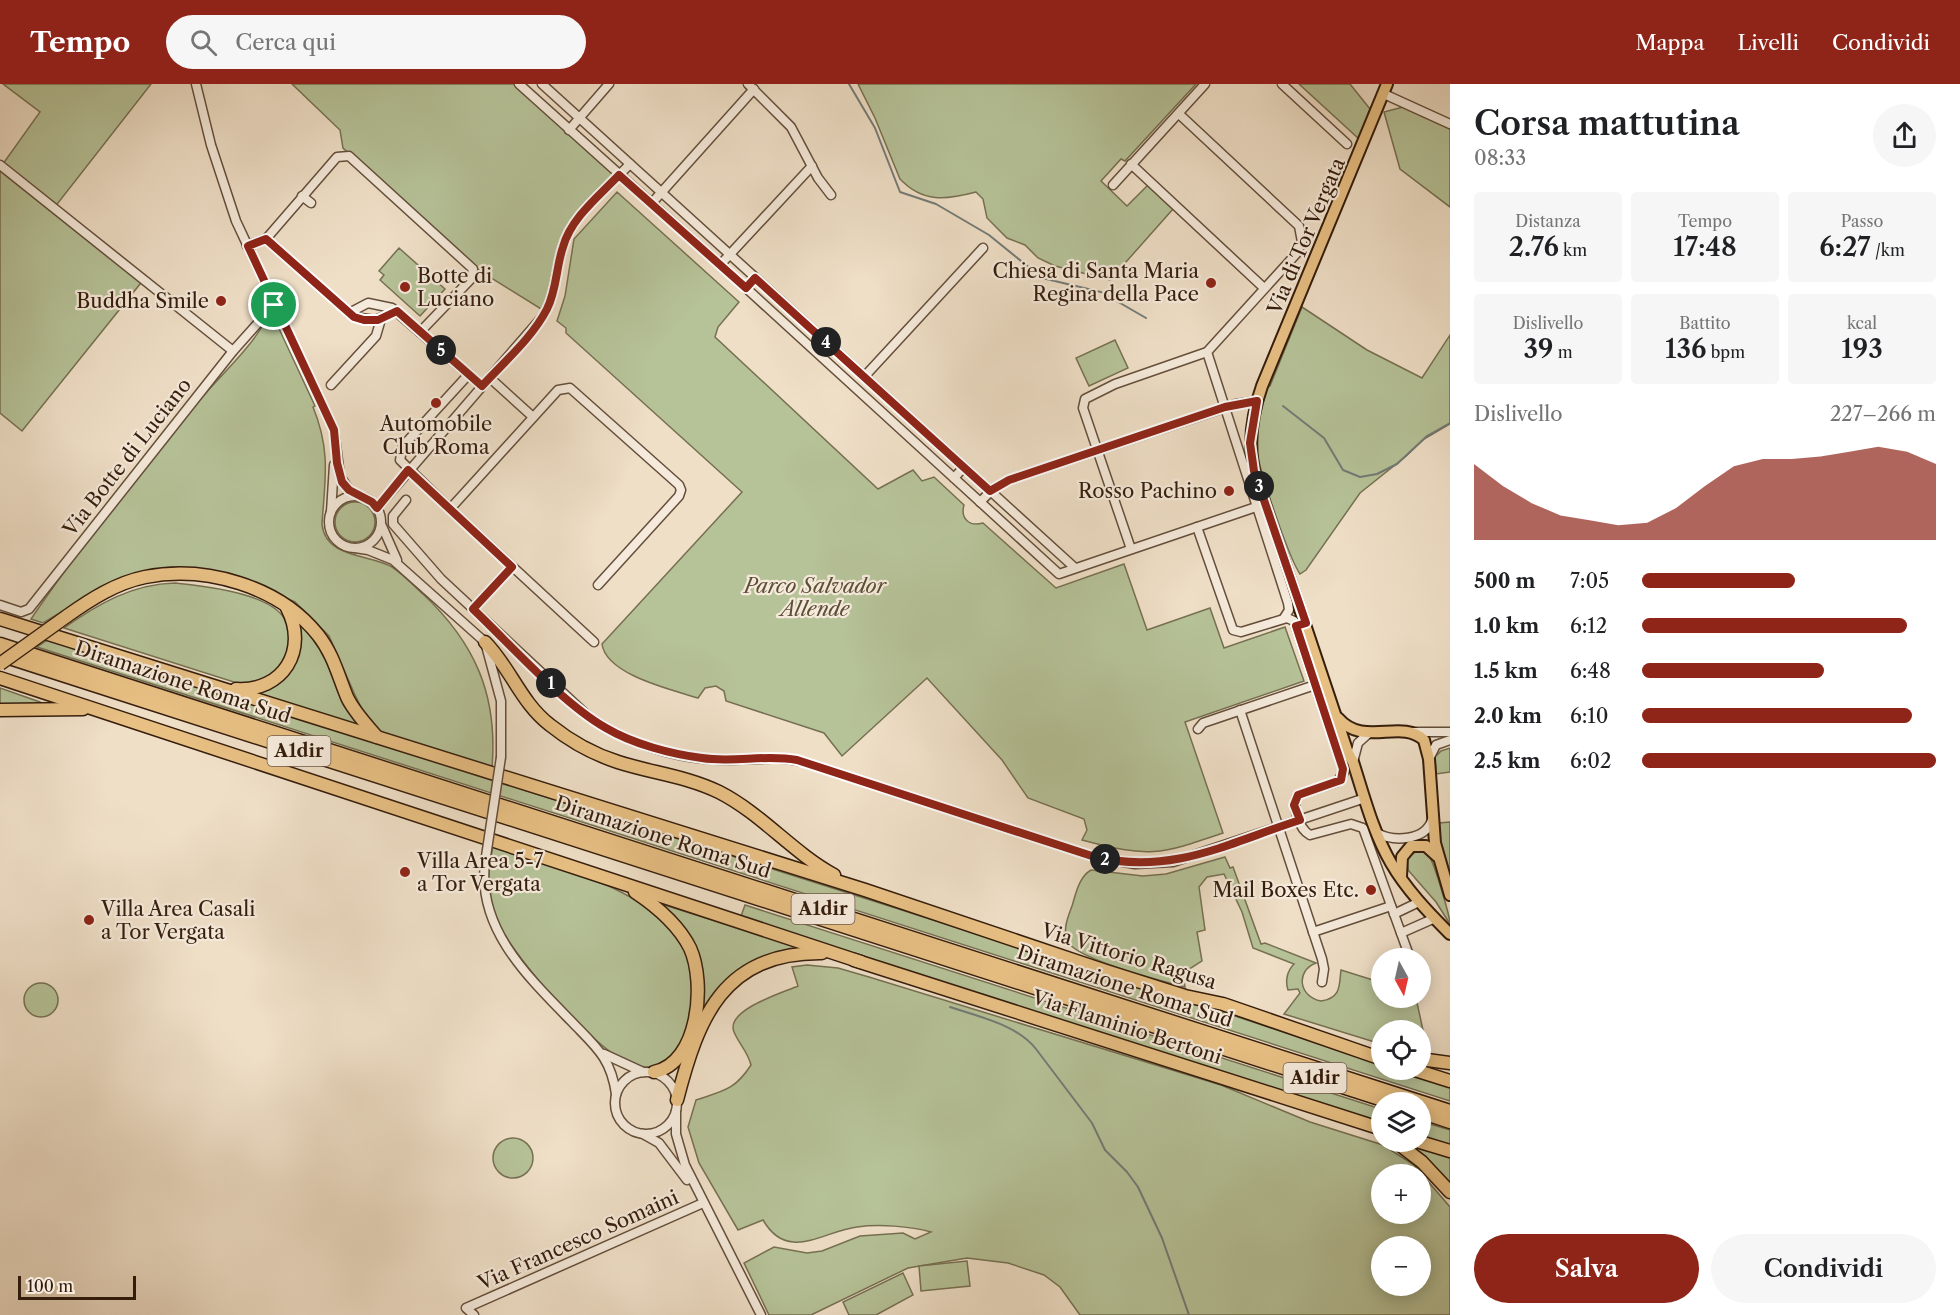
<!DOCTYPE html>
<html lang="it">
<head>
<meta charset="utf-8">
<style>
	:root { --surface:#fff; --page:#f6f6f6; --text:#202124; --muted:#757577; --accent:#8f2418 }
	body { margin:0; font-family:"Libre Caslon Text",serif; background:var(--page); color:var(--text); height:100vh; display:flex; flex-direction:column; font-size:22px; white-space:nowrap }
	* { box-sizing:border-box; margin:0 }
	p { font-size:20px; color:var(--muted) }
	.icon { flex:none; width:33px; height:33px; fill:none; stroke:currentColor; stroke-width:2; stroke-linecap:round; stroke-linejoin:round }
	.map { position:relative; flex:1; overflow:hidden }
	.panel { display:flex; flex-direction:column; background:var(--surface); width:510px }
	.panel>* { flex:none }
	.needle { width:39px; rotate:172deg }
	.fabs { position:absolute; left:1371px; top:864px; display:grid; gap:12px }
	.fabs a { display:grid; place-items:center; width:60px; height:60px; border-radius:50%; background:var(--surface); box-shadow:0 3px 15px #0003; font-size:30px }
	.scale { position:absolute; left:18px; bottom:15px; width:118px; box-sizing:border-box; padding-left:6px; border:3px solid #351d0c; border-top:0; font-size:16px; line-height:21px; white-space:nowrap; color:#351d0c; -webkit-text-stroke:4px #f5eadb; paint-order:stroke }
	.pin { position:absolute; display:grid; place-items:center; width:51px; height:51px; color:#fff; margin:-26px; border:3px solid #fff; border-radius:50%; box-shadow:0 2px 6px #0007 }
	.km { position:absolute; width:30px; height:30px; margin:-15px; border-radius:50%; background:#222; color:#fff; font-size:16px; line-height:30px; text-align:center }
	.round { display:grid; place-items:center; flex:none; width:63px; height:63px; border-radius:32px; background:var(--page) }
	.overview { display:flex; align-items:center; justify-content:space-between; height:102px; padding:0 24px }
	h1 { font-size:33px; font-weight:600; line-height:45px }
	.metrics { display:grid; grid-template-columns:repeat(3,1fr); gap:9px; height:102px; padding:6px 24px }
	.metrics div { display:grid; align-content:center; border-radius:6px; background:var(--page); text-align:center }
	.metrics b { font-size:26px; font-weight:600 }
	.metrics small { font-size:16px; font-weight:400 }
	.metrics p { font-size:16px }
	.chart { height:168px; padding:12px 24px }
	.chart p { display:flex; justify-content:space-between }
	.chart svg { width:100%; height:108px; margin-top:6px; fill:var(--accent); opacity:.7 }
	.cta { display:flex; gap:12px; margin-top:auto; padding:12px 24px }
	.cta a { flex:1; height:69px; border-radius:36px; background:var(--accent); color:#fff; font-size:24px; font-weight:600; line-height:69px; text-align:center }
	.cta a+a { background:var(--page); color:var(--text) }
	ul { padding:0 24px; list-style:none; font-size:20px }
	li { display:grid; grid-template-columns:96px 72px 1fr; align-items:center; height:45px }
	li i { height:15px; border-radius:8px; background:var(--accent) }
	header { display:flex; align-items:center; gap:36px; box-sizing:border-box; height:84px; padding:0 30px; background:var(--accent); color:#fff }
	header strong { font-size:28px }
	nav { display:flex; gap:33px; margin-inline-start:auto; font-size:21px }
	.search { width:420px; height:54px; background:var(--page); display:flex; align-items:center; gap:15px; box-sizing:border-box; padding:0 21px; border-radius:33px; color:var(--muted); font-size:22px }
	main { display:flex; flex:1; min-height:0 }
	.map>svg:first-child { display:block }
</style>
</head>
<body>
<header>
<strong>Tempo</strong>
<div class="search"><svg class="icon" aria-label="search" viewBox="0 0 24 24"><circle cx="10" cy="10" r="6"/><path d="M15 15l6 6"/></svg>Cerca qui</div>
<nav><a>Mappa</a><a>Livelli</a><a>Condividi</a></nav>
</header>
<main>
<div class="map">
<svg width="1450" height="1231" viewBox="0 0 1450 1231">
	<rect width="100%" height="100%" fill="#efdfc7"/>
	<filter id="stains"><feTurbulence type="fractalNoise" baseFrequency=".00333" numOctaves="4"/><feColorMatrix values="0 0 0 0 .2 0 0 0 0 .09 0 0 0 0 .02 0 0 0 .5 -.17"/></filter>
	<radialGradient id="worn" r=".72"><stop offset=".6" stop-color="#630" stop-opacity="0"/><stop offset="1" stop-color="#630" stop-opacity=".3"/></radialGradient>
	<g fill="#b6c298" stroke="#767052" stroke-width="1.5" fill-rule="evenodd">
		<polygon points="3,0 151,0 54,124 144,195 22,347 0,329 0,84 40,28"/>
		<polygon points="292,0 519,0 619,91 571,144 546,228 475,184 343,64 340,46"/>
		<path d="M 858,0 L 1196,0 L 1125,77 L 1121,75 L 1101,97 L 1127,122 L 1148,101 L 1173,125 L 1110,196 L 1055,182 L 1038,174 L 1025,161 L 1007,154 L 987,134 L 983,115 L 976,108 C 946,116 923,119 900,95 L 875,34 Z"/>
		<polygon points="1299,0 1350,0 1370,25 1359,55"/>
		<polygon points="1403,23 1450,41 1450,123 1400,85 1384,28"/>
		<path d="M 617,108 L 739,218 L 718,243 L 715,253 L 878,405 L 913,386 L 922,397 L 934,393 L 964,421 C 960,435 970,443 983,439 L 1056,504 L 1124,480 L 1147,546 L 1210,524 L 1224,564 L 1285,543 L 1304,597 L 1185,638 L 1223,749 C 1159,771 1149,774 1082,756 L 1087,746 L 1084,735 L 1028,714 L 1002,676 L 927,594 L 842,672 L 824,649 L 726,617 L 724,607 L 716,602 L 705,604 L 698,614 C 673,606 606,591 602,560 L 742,408 L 566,249 L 566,244 L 557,237 L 565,212 L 574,155 Z"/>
		<polygon points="399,164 445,205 420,232 380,196 384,191 379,187"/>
		<path d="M 1302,223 L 1367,266 L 1422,294 L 1450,251 L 1450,340 L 1424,355 L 1405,373 L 1360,409 L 1306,486 L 1300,490 C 1289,474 1259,386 1257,367 C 1255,345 1262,324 1267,303 L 1270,302 Z"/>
		<path d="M 268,233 L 275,236 L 315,322 L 313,323 C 331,367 325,395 322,440 C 325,474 369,470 392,483 C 403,490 413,501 423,510 C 475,559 498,611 492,683 L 381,648 L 363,627 L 355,611 L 329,552 L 295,518 L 263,504 L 222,493 L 112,498 L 43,539 L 31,535 C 80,463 134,395 189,328 C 215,296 248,269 268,233 Z"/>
		<polygon points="1115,256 1128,284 1089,302 1076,274"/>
		<circle cx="355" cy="438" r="20"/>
		<path d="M 175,499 C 204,502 256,508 278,527 C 300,546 288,592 261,599 C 254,601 245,599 237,599 L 64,544 C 98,520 132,500 175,499 Z"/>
		<path d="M 297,539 C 328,562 328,588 343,620 C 347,628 357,635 359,643 L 256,609 C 297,600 295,573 297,539 Z"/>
		<polygon points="49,555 1235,932 1381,980 1382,986 1398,986 1450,1002 1450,1017 37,563"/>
		<polygon points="0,604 40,618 42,620 0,622"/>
		<polygon points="1450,664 1450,688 1436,690 1435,673 1441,667"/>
		<polygon points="1450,738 1450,800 1441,767 1439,739"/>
		<path d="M 493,762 C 548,781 668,808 688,871 C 698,904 689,938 679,970 C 662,980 651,987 632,981 C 597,969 506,866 494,830 C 486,807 488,786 493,762 Z"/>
		<path d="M 1417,767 C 1422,767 1426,767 1429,772 C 1434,778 1450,832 1450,840 L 1436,818 L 1408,786 L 1407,774 Z"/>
		<path d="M 1225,773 L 1230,784 L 1233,783 L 1261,860 L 1265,859 L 1316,879 C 1295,887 1299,913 1321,917 C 1342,914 1339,900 1341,886 L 1376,897 L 1381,895 L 1382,914 L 1416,914 L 1429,974 L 1421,972 L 1420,946 L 1382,946 L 1381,960 L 1284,930 L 1300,909 L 1298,905 L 1288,906 C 1285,897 1287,887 1294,880 L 1253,864 L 1242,828 L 1224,790 L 1207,793 L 1199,803 L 1205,846 L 1197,848 L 1202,877 L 1183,889 L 1185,903 C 1163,897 1078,876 1068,858 C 1062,846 1068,833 1072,822 C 1076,809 1079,793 1091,786 L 1143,792 L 1166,790 Z"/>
		<path d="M 658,819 L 805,865 C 756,877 728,883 701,928 C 708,877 698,851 658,819 Z"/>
		<polygon points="745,821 1381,1025 1381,1039 740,835"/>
		<path d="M 807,881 L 838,884 L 869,893 L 1221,1001 L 1310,1038 L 1383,1061 L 1414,1081 L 1450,1123 L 1450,1231 L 1080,1231 L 1060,1203 L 1044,1191 L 1008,1179 L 967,1174 L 908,1184 L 811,1231 L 769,1231 L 744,1179 L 774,1163 L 807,1169 L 822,1167 L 860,1152 L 903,1149 L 915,1155 L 931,1148 C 910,1142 879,1140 857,1143 C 823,1147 788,1179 763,1136 L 738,1146 L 699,1079 L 688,1043 L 696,1016 C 723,1007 735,1006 751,981 C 748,968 739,960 734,948 C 725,926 782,909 798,902 L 792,883 ZM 1382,1090 L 1420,1090 L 1420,1130 L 1382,1130 ZM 1382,1162 L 1420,1162 L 1420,1202 L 1382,1202 Z"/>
		<circle cx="41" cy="916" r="17"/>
		<polygon points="1420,1037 1450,1046 1450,1061 1421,1052"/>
		<circle cx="513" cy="1074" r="20"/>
		<polygon points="1407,1060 1450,1074 1450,1103"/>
		<polygon points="967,1177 970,1202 921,1207 919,1182"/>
		<polygon points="903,1189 913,1211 876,1231 849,1231 843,1218"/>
	</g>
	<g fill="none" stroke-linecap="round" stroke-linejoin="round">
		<g stroke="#737b77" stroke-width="2">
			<polyline points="849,0 875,44 900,108 936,120 989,151 1042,194 1101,208 1146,234"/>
			<polyline points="1283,322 1324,354 1343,386 1360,393 1377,390 1397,380 1427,352 1450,339"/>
			<path d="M 950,923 C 979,933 1016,940 1036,965 L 1092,1039 L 1105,1066 L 1127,1088 L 1138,1103 L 1162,1154 L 1189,1231"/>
		</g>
		<defs>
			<g id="minor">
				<polyline points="196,0 211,61 236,137 334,346 340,392 349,406 360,413"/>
				<polyline points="519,0 746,204 755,194"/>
				<polyline points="542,0 964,383"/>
				<polyline points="748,0 791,43 818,94 831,111"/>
				<polyline points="1282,0 1347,60"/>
				<polyline points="1384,10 1450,40"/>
				<polyline points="569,46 609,0"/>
				<polyline points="1131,80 1264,204"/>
				<polyline points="0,81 233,267"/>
				<polyline points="1113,101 1205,0"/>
				<polyline points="302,112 311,119"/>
				<polyline points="651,120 754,5"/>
				<polyline points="266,155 354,233 375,236 397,227"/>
				<polyline points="247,162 266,155 337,73 349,72 473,185 471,195 420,248"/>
				<polyline points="720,181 812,82"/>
				<polyline points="746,204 954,394"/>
				<polyline points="349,229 368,219 392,224 482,302"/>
				<polyline points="1207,268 1288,519 1289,526 1284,534"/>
				<polyline points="469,290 403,362 400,376 450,425 594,558"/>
				<polyline points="864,293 983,164"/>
				<polyline points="490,294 533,333"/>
				<polyline points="331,301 376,252 381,235"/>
				<circle cx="355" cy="438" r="26"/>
				<path d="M 406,416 L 393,432 L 393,440 L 441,495 L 589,633 C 623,658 677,675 720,676 C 749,677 775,671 803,678 L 1095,773 L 1135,780 L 1173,778 L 1365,714"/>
				<polyline points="980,418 993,405 1009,396 1236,320 1257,317"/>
				<path d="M 377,424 L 543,232 C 557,209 555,182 565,157 C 576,127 608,103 630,80"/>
				<polyline points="450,425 558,306 570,304 679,401 681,406 679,412 598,501"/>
				<polyline points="331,428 334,381"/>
				<polyline points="382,442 397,476"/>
				<path d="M 1197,443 L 1233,546 L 1241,548 L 1287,534 L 1294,537 L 1344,688 L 1337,698 L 1298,711 C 1291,721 1299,745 1310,751 L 1351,740 L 1363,744 L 1410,874"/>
				<polyline points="355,464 368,466 393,476 485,558 501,617 501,673"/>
				<polyline points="1131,465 1083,324 1085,315 1115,300 1207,268 1296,170 1302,158 1299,142 1179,30"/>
				<polyline points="1075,484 964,383 954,394 1059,490 1256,423"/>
				<polyline points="0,521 21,528 29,525 233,267 274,221"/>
				<polyline points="473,525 512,483"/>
				<polyline points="1240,626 1322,875 1324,885 1322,898"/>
				<polyline points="1198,645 1203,639 1315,601"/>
				<polyline points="1411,648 1450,648"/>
				<polyline points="1429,675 1436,661 1450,656"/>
				<polyline points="1353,678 1358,659 1369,649"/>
				<path d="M 1377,749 C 1394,758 1425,757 1432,736"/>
				<path d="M 485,779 C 477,845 529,894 572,938 C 596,963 611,974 616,1010"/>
				<polyline points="1394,830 1419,818"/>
				<polyline points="1313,848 1391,822"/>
				<polyline points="1401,849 1435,834"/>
				<polyline points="604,970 643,988"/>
				<circle cx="646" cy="1019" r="31"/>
				<polyline points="676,1027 676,1050 685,1081 761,1231"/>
				<polyline points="643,1050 659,1059 687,1096"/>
				<polyline points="474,1231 466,1224 703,1119"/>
			</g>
			<g id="major">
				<path d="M 1387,0 L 1262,302 C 1251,333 1247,363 1256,394 L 1348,669 L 1353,678 C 1364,712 1373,748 1391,779 C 1406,805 1428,828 1450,850"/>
				<path d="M 1338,634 C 1364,664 1401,634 1424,656 L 1429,675 L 1435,759 L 1450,811"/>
				<polyline points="1401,793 1402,773 1411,762 1426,762 1437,772"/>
			</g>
			<g id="highway">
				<path d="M 67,532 C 91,515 116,499 145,493 C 205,481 279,502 318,551 C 333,570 338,591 347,613 C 354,628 366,640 377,653"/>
				<polyline points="0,535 865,806 1106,887 1185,912 1223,920 1382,975"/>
				<path d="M 485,558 C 510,583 521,619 550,641 C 570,657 593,670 618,678 C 652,689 686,692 719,708 C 762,730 792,768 834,791"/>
				<polyline points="0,560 1450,1027"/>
				<polyline points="0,571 1389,1018"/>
				<polyline points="0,594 861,878"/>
				<path d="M 236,605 C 283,608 309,566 287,524"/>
				<polyline points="0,626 83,625"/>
				<path d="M 635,808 C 656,822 678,840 690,864 C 706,899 699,979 654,988"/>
				<polyline points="854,876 1382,1045"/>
				<polyline points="1420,975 1450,979"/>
				<polyline points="1415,986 1450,997"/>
				<path d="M 677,1016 C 698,934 723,868 822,869"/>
				<polyline points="1420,1028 1450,1038"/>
				<polyline points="1396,1058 1422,1078 1450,1108"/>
				<polyline points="1420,1058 1450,1067"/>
			</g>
		</defs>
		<use href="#minor" stroke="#644e3b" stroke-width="11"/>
		<use href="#major" stroke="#351d0c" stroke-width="14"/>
		<use href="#highway" stroke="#351d0c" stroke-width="15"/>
		<use href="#minor" stroke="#f5eadb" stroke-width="8"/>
		<use href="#major" stroke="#e8c084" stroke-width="10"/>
		<use href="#highway" stroke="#e8c084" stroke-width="12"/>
		<defs>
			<polyline id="minor-bridge" points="485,779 501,673"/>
			<polyline id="highway-bridge" points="0,580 67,532"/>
		</defs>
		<use href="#minor-bridge" stroke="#644e3b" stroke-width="11" stroke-linecap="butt"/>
		<use href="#highway-bridge" stroke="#351d0c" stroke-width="15" stroke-linecap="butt"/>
		<use href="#minor-bridge" stroke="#f5eadb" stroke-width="8"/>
		<use href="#highway-bridge" stroke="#e8c084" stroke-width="12"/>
	</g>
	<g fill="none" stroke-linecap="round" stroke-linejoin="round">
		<defs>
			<path id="route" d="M 619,91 L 746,204 L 755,194 L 990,407 L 1009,396 L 1225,323 L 1257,317 L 1250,359 L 1254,387 L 1306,539 L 1296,542 L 1343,685 L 1341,696 L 1298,711 L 1294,721 L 1300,736 C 1228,759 1173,791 1095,773 L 797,676 C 765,670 734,679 702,674 C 671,670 633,660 606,644 C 562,619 511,561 473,525 L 512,483 L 408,386 L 377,424 L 372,418 L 349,406 L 342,398 L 337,379 L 334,346 L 248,162 L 266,155 L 354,233 L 364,236 L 378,236 L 397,227 L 482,302 C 504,278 532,254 547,225 C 557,205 556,183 563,163 C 571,134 599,112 619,91 Z"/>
		</defs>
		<use href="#route" stroke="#fff" stroke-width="12"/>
		<use href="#route" stroke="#8f2418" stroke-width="8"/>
	</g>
	<g fill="#8f2418" stroke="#f5eadb" stroke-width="2">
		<circle cx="1211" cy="199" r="6"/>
		<circle cx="405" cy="203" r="6"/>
		<circle cx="221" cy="217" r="6"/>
		<circle cx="436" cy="319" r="6"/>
		<circle cx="1229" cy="407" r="6"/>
		<circle cx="405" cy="788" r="6"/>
		<circle cx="1371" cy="806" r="6"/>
		<circle cx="89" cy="836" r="6"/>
	</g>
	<g text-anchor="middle" stroke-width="4.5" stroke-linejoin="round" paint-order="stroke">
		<g fill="#f5eadb" stroke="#6f5a4a" stroke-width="1.5">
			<rect x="267.5" y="652" width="63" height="30" rx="4.5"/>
			<rect x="791.5" y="810" width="63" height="30" rx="4.5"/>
			<rect x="1283.5" y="979" width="63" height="30" rx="4.5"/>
		</g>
		<g font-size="18" font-weight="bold" fill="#351d0c">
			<text x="299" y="673">A1dir</text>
			<text x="823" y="831">A1dir</text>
			<text x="1315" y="1000">A1dir</text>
		</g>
		<g font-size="20" fill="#351d0c" stroke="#f5eadb">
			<text transform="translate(1306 152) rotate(-67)" y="7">Via di Tor Vergata</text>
			<text transform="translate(127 373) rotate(-52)" y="7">Via Botte di Luciano</text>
			<text transform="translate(183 598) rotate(18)" y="7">Diramazione Roma Sud</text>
			<text transform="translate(663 753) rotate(18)" y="7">Diramazione Roma Sud</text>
			<text transform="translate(1129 872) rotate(17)" y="7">Via Vittorio Ragusa</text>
			<text transform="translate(1125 902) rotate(18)" y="7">Diramazione Roma Sud</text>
			<text transform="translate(1127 943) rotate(18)" y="7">Via Flaminio Bertoni</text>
			<text transform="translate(578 1156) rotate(-24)" y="7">Via Francesco Somaini</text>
		</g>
		<g font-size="20" fill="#351d0c" stroke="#f5eadb" text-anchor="end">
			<text x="1199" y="194">Chiesa di Santa Maria<tspan x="1199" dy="23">Regina della Pace</tspan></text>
			<text x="417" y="199" text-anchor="start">Botte di<tspan x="417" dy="23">Luciano</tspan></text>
			<text x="209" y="224">Buddha Smile</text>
			<text x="436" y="347" text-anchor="middle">Automobile<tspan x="436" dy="23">Club Roma</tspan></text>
			<text x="1217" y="414">Rosso Pachino</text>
			<text x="417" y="784" text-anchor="start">Villa Area 5-7<tspan x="417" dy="23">a Tor Vergata</tspan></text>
			<text x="1359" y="813">Mail Boxes Etc.</text>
			<text x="101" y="832" text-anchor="start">Villa Area Casali<tspan x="101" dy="23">a Tor Vergata</tspan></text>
		</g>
		<g font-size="20" font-style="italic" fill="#5c4f36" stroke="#f5eadb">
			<text x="815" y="509">Parco Salvador<tspan x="815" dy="23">Allende</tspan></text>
		</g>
	</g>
	<rect width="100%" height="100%" filter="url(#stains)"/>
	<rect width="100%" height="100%" fill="url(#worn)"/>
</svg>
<div class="fabs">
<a><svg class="needle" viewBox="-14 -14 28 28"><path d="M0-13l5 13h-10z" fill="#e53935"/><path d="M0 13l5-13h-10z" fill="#757577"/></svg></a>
<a><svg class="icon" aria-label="locate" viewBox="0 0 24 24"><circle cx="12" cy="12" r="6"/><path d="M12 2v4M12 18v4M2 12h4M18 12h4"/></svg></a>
<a><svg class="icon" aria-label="layers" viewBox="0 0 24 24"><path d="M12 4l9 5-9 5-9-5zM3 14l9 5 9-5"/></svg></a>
<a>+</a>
<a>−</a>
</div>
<div class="scale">100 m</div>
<div class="pin" style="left:274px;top:221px;background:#1e9e55"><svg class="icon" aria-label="arrive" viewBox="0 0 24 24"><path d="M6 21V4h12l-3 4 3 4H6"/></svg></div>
<b class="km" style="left:551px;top:599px">1</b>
<b class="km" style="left:1105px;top:775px">2</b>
<b class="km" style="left:1259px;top:402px">3</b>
<b class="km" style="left:826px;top:258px">4</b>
<b class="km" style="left:441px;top:266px">5</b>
</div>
<section class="panel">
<div class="overview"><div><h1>Corsa mattutina</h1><p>08:33</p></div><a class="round"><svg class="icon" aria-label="share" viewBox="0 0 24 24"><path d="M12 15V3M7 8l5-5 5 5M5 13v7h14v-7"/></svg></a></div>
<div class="metrics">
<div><p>Distanza</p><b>2.76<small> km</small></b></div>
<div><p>Tempo</p><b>17:48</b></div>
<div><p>Passo</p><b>6:27<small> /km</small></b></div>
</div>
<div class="metrics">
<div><p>Dislivello</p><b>39<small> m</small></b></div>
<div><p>Battito</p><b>136<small> bpm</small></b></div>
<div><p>kcal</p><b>193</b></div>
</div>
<div class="chart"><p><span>Dislivello</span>227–266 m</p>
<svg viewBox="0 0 160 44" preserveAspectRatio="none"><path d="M0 44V13L10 22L20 29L30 34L40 36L50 38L60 37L70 31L80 22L90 14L100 11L110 11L120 10L130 8L140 6L150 8L160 13V44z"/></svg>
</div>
<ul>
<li><b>500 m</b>7:05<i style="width:52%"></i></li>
<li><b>1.0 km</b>6:12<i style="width:90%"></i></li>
<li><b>1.5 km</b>6:48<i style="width:62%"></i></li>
<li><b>2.0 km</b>6:10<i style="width:92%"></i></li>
<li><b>2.5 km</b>6:02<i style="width:100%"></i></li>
</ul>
<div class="cta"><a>Salva</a><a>Condividi</a></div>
</section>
</main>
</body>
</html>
